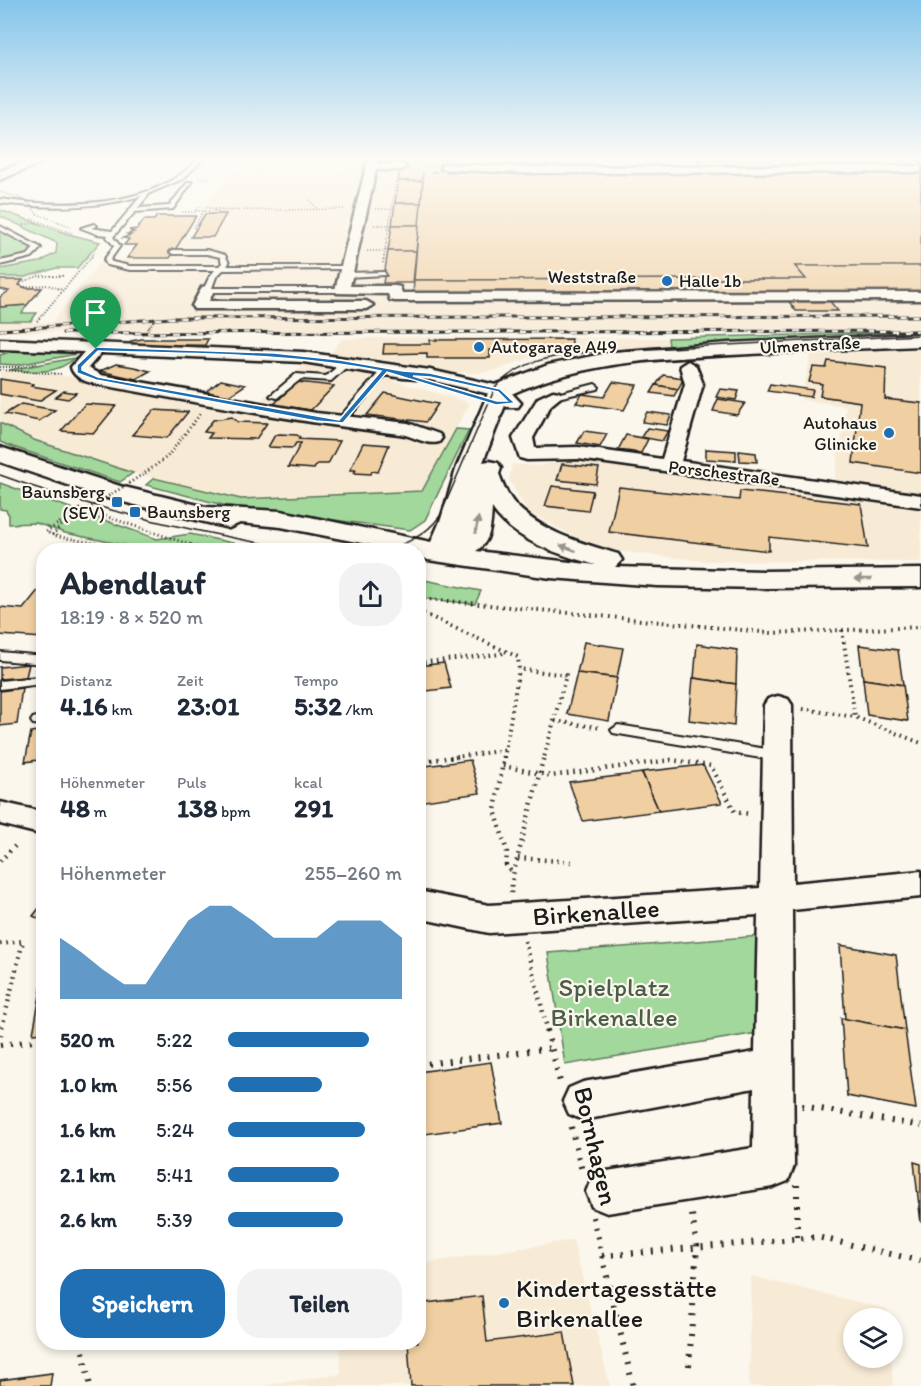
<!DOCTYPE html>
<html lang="de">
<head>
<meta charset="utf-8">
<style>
	:root { --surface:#fff; --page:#f2f2f3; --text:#1f2937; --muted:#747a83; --accent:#1f6fb2 }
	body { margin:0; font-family:Itim,sans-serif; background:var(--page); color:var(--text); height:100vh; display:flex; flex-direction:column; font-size:22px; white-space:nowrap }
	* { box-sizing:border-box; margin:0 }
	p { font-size:20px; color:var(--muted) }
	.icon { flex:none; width:33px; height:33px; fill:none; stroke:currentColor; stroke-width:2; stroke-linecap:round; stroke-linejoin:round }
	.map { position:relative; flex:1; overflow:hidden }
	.drawer { position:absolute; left:36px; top:543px; width:390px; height:807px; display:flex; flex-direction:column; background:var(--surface); border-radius:24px; box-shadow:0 3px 9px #0003 }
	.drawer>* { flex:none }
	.buttons { position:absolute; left:843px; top:1308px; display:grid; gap:12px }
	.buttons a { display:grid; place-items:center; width:60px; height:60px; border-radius:50%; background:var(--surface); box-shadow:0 3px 9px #0003; font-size:30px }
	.pin { position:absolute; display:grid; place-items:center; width:51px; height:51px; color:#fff; margin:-62px -26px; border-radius:50% 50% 50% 0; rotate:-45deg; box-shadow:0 0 6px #0007 }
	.pin .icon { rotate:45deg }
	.round { display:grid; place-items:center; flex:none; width:63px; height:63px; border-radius:24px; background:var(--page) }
	.overview { display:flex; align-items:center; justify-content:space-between; height:102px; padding:0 24px }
	h1 { font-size:33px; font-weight:700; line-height:45px }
	.stats { display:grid; grid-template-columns:repeat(3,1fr); gap:9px; height:102px; padding:6px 24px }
	.stats div { display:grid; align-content:center }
	.stats b { font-size:26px; font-weight:700 }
	.stats small { font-size:16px; font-weight:400 }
	.stats p { font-size:16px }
	.chart { height:168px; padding:12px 24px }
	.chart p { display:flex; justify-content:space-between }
	.chart svg { width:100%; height:108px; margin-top:6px; fill:var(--accent); opacity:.7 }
	.cta { display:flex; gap:12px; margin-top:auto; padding:12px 24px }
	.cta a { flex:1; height:69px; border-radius:24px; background:var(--accent); color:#fff; font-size:24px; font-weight:700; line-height:69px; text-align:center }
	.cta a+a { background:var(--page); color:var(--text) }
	ul { padding:0 24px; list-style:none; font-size:20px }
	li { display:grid; grid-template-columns:96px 72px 1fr; align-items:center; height:45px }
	li i { height:15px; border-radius:8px; background:var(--accent) }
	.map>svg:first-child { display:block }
</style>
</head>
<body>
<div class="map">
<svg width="921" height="1386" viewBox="0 0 921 1386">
	<rect width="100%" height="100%" fill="#fbf7ec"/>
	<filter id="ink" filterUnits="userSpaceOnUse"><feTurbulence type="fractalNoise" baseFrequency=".0167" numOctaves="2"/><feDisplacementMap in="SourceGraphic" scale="12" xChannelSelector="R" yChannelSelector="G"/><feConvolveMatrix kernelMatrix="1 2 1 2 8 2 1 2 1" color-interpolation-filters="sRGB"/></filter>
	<g filter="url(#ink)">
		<g fill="#f8ebd6">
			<polygon points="350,159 921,159 921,329 0,332 0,322 52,322 102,260 170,258 183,237 191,237 205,214 214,212 207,210 214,207 206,206 230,171 347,170"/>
			<polygon points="420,337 668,338 669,346 543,355 514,363 498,370 478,373 451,372 398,362 331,354 341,339"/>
			<polygon points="921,346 921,562 705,561 597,549 527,511 509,480 512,464 538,466 568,458 666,472 833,490 846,406 801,400 812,350"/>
			<polygon points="306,363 362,371 470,403 423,491 241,499 133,473 34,440 0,423 0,371 67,376 247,411"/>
			<polygon points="573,1240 610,1386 261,1386 341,1374 339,1343 418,1342 419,1264"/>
			<polygon points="751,1276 887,1309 888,1318 854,1318 854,1358 891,1358 893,1386 749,1386"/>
		</g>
		<g fill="#a2d89c" stroke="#5f7a5c" stroke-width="1.5">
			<polygon points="0,210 68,234 100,242 77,268 57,268 25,277 0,277 0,269 40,262 56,253 57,243 0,216"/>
			<polygon points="0,229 33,246 35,250 28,255 0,262"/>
			<polygon points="27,305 22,313 37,313 31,321 0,321 0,307"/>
			<polygon points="921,332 921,334 669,346 668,338"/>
			<polygon points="16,350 74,353 77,354 17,365 0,364 0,355"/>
			<path d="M 75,358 C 54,376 36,371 9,370 Z"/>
			<polygon points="0,423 34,440 133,473 120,482 13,447 0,442"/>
			<polygon points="456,429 469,430 425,520 410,530 223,505 146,485 154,478 241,499 422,491"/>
			<polygon points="0,483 157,539 190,534 267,550 131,550 129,546 65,533 36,523 9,524 9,515 6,510 0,509"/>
			<polygon points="419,579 481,591 475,604 419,598"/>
			<polygon points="760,936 763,1032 565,1065 548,953"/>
		</g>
		<g fill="#f0cfa2" stroke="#1c1c1c" stroke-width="1.5">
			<polygon points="402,159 424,159 424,163 401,163"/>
			<polygon points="424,159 445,159 445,172 423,172"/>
			<polygon points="809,159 921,160 921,165 700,165 696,160"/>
			<polygon points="401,163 424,163 423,181 398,181"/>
			<polygon points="921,171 921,266 795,266 806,279 414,280 423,172"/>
			<polygon points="398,181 423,181 421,203 395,203"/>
			<polygon points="395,203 421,203 419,225 392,225"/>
			<polygon points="205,214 226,214 213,237 191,237"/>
			<polygon points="157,216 196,216 170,258 127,258 137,245 124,245 129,239 123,238 131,235 127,234 134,232 129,230 137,229 144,220 154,220"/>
			<polygon points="392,225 419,225 416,251 388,251"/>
			<polygon points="388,251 416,251 413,283 383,283"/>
			<polygon points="795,266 921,266 921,294 413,295 414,280 806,279"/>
			<polygon points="0,280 23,280 19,285 26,288 42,288 27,305 0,307 0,297 9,291 0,289"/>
			<polygon points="787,299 828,299 838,311 796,311"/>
			<polygon points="142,339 208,339 205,345 128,346 131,341"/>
			<polygon points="571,339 574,350 490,350 490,358 427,358 427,353 383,354 384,344 430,344 430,340"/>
			<polygon points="828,361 886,368 885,399 921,403 921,473 853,463 860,402 820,396 822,384 809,382 813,367 826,368"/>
			<polygon points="116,364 134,367 150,371 136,379 100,371"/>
			<polygon points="663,375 684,378 678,389 656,385"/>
			<polygon points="0,379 33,384 31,386 56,390 39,401 0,394"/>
			<polygon points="221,380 245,385 227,397 204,393"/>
			<polygon points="297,382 334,386 311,410 273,405"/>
			<polygon points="613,382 637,385 624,410 576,403 582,394 604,397"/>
			<polygon points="770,384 813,390 811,397 767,391"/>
			<polygon points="656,385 678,389 674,396 651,393"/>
			<polygon points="720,389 739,391 736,400 716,397"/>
			<polygon points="64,391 76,393 68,399 56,397"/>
			<polygon points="385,393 438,404 426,422 367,415"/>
			<polygon points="718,399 745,403 737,415 713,411"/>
			<polygon points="21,404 55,410 39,421 5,414"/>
			<polygon points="85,404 116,406 94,433 61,431"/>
			<polygon points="154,410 188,412 167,438 132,435"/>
			<polygon points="647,412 671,415 667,425 642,422"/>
			<polygon points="232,417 238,422 267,423 256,439 208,438 212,433 204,432 213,420"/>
			<polygon points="647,428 668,431 662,441 641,437"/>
			<polygon points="584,431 607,434 600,447 577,443"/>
			<polygon points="280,434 297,435 300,437 298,439 340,441 328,464 317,464 314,469 288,467 301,443 296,443 293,448 268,447 275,435"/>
			<polygon points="626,435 648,439 641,453 618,450"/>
			<polygon points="363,443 389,445 378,472 372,471 371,474 354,473 356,470 350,470"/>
			<polygon points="706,449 736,451 736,461 706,459"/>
			<polygon points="739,451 756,453 757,462 740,461"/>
			<polygon points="562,464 599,468 596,484 557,480"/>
			<polygon points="552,486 593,491 588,511 545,506"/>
			<polygon points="619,487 739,500 740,491 861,504 868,548 769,537 769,551 609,532"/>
			<polygon points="44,583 44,638 0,635 0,607 23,609"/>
			<polygon points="584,642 623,648 617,678 577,673"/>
			<polygon points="697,644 737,650 736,684 694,678"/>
			<polygon points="859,645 898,650 903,685 863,679"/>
			<polygon points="444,663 451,688 418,692 418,666"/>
			<polygon points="29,664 26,677 0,679 0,667"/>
			<polygon points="577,673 617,678 609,721 567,714"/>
			<polygon points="693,678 736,684 734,726 689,720"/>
			<polygon points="863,679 903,685 908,721 867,715"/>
			<polygon points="22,688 17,724 0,726 0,691"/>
			<polygon points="44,730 44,759 25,762 31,732"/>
			<polygon points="470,760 480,793 418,802 418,767"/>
			<polygon points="703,765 722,803 659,811 642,772"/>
			<polygon points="642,773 659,811 583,821 569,782"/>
			<polygon points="44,902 44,921 33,916"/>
			<polygon points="840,945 896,955 905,1030 845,1019"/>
			<polygon points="44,973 44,1033 33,1034"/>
			<polygon points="841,1018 905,1030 916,1109 847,1096"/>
			<polygon points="491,1062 502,1123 418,1135 418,1072"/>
			<polygon points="914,1162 921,1164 921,1223"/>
			<polygon points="482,1296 487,1342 564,1332 574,1386 411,1386 408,1342 418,1342 418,1304"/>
			<polygon points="52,1373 50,1386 0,1386 0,1380"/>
		</g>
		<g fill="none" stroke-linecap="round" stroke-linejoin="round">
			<polyline stroke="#dad6cd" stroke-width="12" stroke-dasharray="12 6" stroke-linecap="butt" points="401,167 445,167"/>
			<defs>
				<g id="service">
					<path d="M 198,159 L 203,159 L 183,179 L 150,193 L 138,208 L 169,206 L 188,182 L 192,182 L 173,209 L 135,212 L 113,237 L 120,246 L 110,260 L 112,262 L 130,266 L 219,266 L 222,263 L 220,257 L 207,254 L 173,254 L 170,252 L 173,250 L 207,250 L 225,255 L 229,263 L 227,266 L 347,266 L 349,269 L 223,270 L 216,277 L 212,288 L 345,288 L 345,292 L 207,292 L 203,290 L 210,276 L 215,270 L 130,270 L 107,265 L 104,260 L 114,246 L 107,237 L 108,235 L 97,234 L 81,228 L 94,224 L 97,226 L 91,228 L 112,231 L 141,196 C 94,209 48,209 0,203 L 0,199 C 61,208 154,209 198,159 Z"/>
					<polygon points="0,226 40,247 41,248 32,257 0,265 0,261 28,255 34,248 0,230"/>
					<polygon points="384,272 386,275 346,277 343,275 346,273"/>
					<polygon points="344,361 351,363 331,381 301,379 277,398 270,396 296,374 326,376"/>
					<polygon points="383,368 390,370 343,424 337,424 337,420"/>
					<polygon points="595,384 599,387 598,389 553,399 549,396"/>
					<polygon points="0,652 44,656 44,664 0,660"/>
					<polygon points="37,677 42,678 44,681 42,684 0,689 0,681"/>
					<polygon points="44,715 44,725 33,724 31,721 33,718"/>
					<polygon points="618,725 778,751 783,752 785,756 783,760 778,761 613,733 611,730"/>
				</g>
				<g id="minor">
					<polygon points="368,159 378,159 377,164 401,164 406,167 401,170 376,170 350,286 395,286 400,287 402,293 921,292 921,300 395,301 390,300 388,294 337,293 335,290"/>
					<polygon points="445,164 521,167 921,166 921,172 521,173 441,169 441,165"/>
					<polygon points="207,286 214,290 209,301 366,301 373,305 366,309 194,309 192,306 202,287"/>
					<path d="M 0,339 L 303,352 L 430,370 L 500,386 L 506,387 L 521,403 L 518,407 L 506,407 L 494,395 L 430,380 L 403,378 L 303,362 L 101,353 L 88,368 L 101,375 L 316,413 L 408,423 L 439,434 L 442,438 L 439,442 C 425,446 413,435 399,434 C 297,422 197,403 96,384 C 86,382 73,377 71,367 L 84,352 L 0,349 Z"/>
					<polygon points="688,361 696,366 703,384 681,461 921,495 921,507 578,459 527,460 520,458 513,438 538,398 553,391 559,392 562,396 551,405 533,438 535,448 578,447 662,459 685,384 680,366"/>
					<polygon points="778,696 788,699 792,705 793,883 921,871 921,897 792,910 794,1166 788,1181 773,1187 607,1213 592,1207 586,1192 592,1177 607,1171 753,1148 754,1088 583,1120 569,1114 563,1101 569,1088 583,1082 755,1052 758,915 489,933 418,918 418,891 489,905 760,888 764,705 768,699"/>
					<polygon points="0,802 44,812 44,835 0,824"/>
				</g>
				<g id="secondary">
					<polygon points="32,159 50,159 0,180 0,171"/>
					<path d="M 921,334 L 921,346 C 864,348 808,351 751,354 C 668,358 586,360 509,395 L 483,462 L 489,461 L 498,463 L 501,468 L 499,474 C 503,484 507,495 514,503 C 540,532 582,543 618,554 L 622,560 L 615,567 L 763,571 L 921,569 L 921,587 L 763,588 L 657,586 L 551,578 L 428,560 L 418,555 L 418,550 L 397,550 L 281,527 L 240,523 L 229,528 L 103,497 L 0,462 L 0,447 L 120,486 L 206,507 L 281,511 L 431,542 L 441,519 L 457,466 L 489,391 L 492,386 L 548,365 L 612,352 L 728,343 ZM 492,508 C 515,542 559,554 596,565 L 476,551 C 491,542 491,524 492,508 Z"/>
				</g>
			</defs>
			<use href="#service" stroke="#1c1c1c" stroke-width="4"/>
			<use href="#minor" stroke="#1c1c1c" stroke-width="5"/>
			<use href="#secondary" stroke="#1c1c1c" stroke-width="5"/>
			<g stroke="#1c1c1c" stroke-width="1.5" stroke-dasharray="1 2" stroke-linecap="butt">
				<polyline points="199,178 210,178"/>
				<polyline points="310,200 316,208"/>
				<polyline points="376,209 391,209"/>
				<polyline points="196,211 345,209"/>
				<polyline points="182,212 195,212 198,207 222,209"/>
				<polyline points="31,219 72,233"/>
				<polyline points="59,222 72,227"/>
				<polyline points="24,225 38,222"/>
				<polyline points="374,225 392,225"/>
				<polyline points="194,228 203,211"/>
				<polyline points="367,251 388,251"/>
				<polyline points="91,257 95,252"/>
				<polyline points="384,257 396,181"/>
			</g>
			<g stroke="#1c1c1c" stroke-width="2" stroke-dasharray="1 2" stroke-linecap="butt">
				<polyline points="383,263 384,256"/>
				<polyline points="21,282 39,276 64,276"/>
				<polyline points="22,287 48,285 63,290"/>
				<polyline points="37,321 92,256"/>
				<polyline points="143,332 146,332 154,320"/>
				<polyline points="0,367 21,367 38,363"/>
				<polyline points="0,370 62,374"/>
			</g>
			<g stroke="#1c1c1c" stroke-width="3" stroke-dasharray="1 3" stroke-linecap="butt">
				<polyline points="145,473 167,457 201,413"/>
				<polyline points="52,535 61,526"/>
				<polyline points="112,546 59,537 46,532 81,508 194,546"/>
			</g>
			<g stroke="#1c1c1c" stroke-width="4" stroke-dasharray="1.5 4.5" stroke-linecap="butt">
				<polyline points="103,545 132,550"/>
				<polyline points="190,545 205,550"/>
				<polyline points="418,598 772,633 921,627"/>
				<polyline points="418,611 518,657 519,669 566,675 544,758"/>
				<polyline points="842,630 855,717 921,743"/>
				<polyline points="418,663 501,654 506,651"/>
				<polyline points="803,709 855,717"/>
				<polyline points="555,721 602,728"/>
				<polyline points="449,758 506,750"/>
				<polyline points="504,758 519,669"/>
			</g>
			<g stroke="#1c1c1c" stroke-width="4.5" stroke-dasharray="1.5 5" stroke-linecap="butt">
				<polyline points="504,756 495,810 507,852 506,865 513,874"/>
				<polyline points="418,762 460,756"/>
				<polyline points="503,766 551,776 671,760 711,766 735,812 751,814"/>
				<polyline points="518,858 574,862"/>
				<polyline points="0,861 18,843"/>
				<polyline points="511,893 513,875 544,756"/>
				<polyline points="525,941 548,1032"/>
				<polyline points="0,944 23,941 1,1032"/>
			</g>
			<g stroke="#1c1c1c" stroke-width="6" stroke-dasharray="2 8" stroke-linecap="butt">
				<polyline points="547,1030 560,1082"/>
				<polyline points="0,1036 1,1030"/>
				<polyline points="0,1045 44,1040"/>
				<polyline points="418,1065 552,1048"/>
				<polyline points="802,1106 921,1126"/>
				<polyline points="571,1127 583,1175"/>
				<polyline points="797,1185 797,1238"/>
				<polyline points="593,1217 633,1386"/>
				<polyline points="602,1256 817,1237 921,1261"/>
				<polyline points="81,1342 90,1386"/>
				<polyline points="689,1366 697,1246 691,1208"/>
			</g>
			<use href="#service" fill="#fbf7ec" fill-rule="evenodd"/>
			<use href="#minor" fill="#fbf7ec" fill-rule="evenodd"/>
			<use href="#secondary" fill="#fbf7ec" fill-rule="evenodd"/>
			<g stroke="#1c1c1c" stroke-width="1.5">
				<path d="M 0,475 C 97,511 197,532 298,550"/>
				<path d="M 384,550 C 407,544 426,535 440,516 L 495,388 C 520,360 555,355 591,352 L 921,335"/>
			</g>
			<defs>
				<g id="rail">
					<polyline points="0,330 172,318 921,316"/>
					<polyline points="63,333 921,331"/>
				</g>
			</defs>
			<use href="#rail" stroke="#1c1c1c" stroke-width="3"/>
			<use href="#rail" stroke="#fbf7ec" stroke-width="2" stroke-dasharray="6" stroke-linecap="butt"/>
			<polyline stroke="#1c1c1c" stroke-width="1.5" stroke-dasharray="1 2" stroke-linecap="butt" points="0,192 26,200 37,214 59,222"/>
			<polyline stroke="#1c1c1c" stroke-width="3" stroke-dasharray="1 3" stroke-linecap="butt" points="61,526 145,473"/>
		</g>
		<defs><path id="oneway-solid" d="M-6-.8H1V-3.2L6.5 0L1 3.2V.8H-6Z" transform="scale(1.5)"/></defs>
		<g fill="#97948e">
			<use href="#oneway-solid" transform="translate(477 525) rotate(-80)"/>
			<use href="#oneway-solid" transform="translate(568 548) rotate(-160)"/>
			<use href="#oneway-solid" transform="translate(863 579) rotate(180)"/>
		</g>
	</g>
	<linearGradient id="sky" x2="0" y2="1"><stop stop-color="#84c4eb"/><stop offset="0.45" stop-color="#fdfbf6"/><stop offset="1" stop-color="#fdfbf6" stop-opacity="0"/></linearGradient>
	<rect width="921" height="353" fill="url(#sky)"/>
	<path fill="#1f6fb2" stroke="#fff" stroke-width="1.5" fill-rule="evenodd" d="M 96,347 L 274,353 L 340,360 L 403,371 L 430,373 L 500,389 L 515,403 L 496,405 L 387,372 L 343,423 L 316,421 L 96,380 L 77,373 L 77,365 ZM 98,351 C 193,354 288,353 381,371 L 339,420 L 98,377 L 82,370 L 82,367 ZM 413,376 L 430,377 L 498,392 L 507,401 L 497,401 Z"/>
	<g fill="#1f6fb2" stroke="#fbf7ec" stroke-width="2">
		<circle cx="667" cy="281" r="6"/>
		<circle cx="479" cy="347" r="6"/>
		<circle cx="889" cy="433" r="6"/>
		<rect x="111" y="496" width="12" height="12" rx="3"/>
		<rect x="129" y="506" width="12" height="12" rx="3"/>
		<circle cx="504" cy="1303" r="6"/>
	</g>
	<g text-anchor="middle" stroke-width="4.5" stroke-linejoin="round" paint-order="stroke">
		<g font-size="18" fill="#1c1c1c" stroke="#fbf7ec">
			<text x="592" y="283">Weststraße</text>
			<text transform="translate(810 345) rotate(-3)" y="6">Ulmenstraße</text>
			<text transform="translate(724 473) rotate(7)" y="6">Porschestraße</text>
		</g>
		<g font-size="18" fill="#1c1c1c" stroke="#fbf7ec" text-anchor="start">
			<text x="679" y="287">Halle 1b</text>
			<text x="491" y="353">Autogarage A49</text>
			<text x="877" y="429" text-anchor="end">Autohaus<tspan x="877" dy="21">Glinicke</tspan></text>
			<text x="105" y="498" text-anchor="end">Baunsberg<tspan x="105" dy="21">(SEV)</tspan></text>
			<text x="147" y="518">Baunsberg</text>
		</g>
		<g font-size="26" fill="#1c1c1c" stroke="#fbf7ec">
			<text transform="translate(596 912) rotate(-4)" y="9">Birkenallee</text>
			<text transform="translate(596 1146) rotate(77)" y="9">Bornhagen</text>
		</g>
		<g font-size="26" fill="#4b5e49" stroke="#fbf7ec">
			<text x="614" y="996">Spielplatz<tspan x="614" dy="30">Birkenallee</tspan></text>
		</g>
		<g font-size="26" fill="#1c1c1c" stroke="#fbf7ec" text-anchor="start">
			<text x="516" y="1297">Kindertagesstätte<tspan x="516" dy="30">Birkenallee</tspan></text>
		</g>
	</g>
</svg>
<div class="buttons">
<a><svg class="icon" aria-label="layers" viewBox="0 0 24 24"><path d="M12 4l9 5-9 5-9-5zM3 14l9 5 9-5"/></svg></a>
</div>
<div class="pin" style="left:96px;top:349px;background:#1e9e55"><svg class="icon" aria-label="arrive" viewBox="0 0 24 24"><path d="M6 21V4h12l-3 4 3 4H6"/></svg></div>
<section class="drawer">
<div class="overview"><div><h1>Abendlauf</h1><p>18:19 · 8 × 520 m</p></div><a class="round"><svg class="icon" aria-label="share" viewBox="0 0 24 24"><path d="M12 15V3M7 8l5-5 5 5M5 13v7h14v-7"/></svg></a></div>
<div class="stats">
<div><p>Distanz</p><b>4.16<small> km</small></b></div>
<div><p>Zeit</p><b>23:01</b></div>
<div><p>Tempo</p><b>5:32<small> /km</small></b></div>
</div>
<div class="stats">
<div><p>Höhenmeter</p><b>48<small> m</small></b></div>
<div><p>Puls</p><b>138<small> bpm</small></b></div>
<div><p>kcal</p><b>291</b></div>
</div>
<div class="chart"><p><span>Höhenmeter</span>255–260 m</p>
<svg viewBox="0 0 160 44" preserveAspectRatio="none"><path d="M0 44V19L10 25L20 32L30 38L40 38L50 25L60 12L70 6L80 6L90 12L100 19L110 19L120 19L130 12L140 12L150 12L160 19V44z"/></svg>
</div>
<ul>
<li><b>520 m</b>5:22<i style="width:81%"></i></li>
<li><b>1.0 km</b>5:56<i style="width:54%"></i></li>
<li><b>1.6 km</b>5:24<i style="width:79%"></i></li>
<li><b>2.1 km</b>5:41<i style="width:64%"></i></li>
<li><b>2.6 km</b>5:39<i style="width:66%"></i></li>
</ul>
<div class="cta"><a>Speichern</a><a>Teilen</a></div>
</section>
</div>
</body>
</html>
